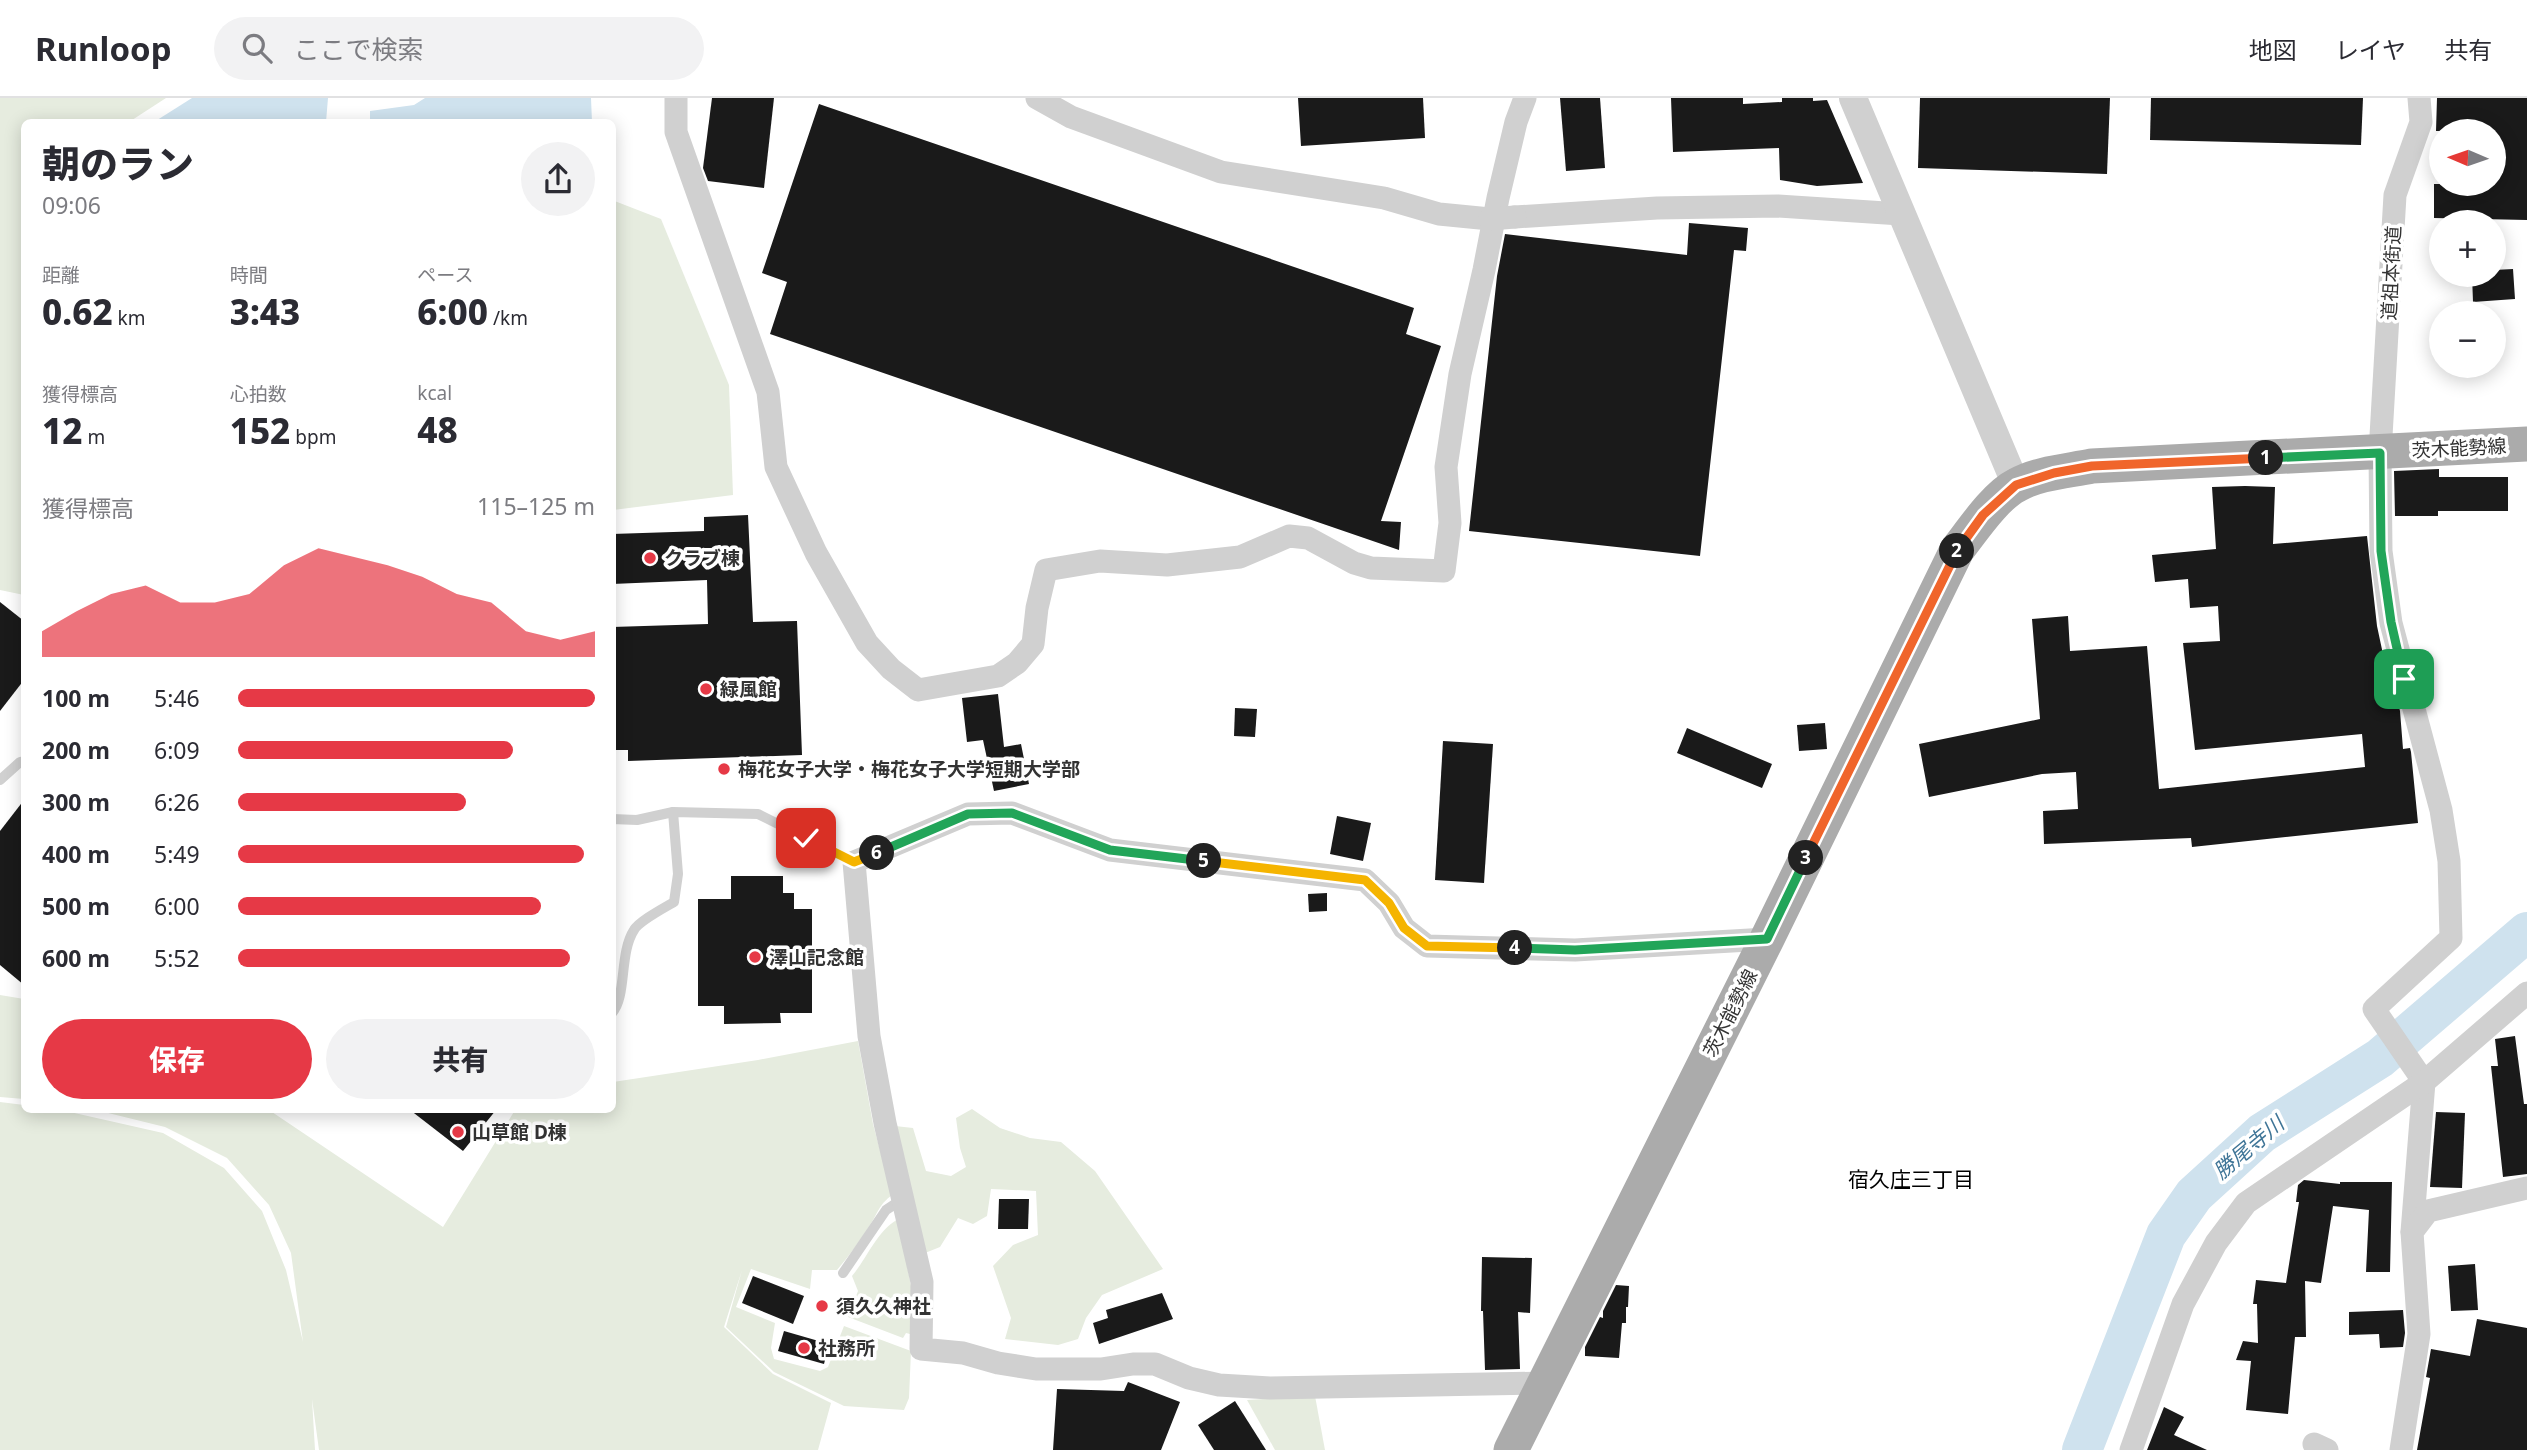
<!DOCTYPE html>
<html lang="ja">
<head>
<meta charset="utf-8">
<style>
	:root { --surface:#fff; --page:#f2f2f3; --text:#2b2b33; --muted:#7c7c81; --line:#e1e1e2; --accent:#e63946 }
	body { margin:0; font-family:"Noto Sans","Noto Sans JP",sans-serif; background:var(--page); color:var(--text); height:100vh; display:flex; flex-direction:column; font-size:26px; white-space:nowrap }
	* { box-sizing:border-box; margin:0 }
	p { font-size:23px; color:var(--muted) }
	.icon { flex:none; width:38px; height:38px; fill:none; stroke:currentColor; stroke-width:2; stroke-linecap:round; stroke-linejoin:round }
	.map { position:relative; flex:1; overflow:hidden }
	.side { position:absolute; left:21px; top:21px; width:595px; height:994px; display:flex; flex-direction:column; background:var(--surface); border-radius:10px; box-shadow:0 4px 18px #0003 }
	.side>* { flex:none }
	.needle { width:46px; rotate:272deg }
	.controls { position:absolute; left:2429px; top:21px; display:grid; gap:14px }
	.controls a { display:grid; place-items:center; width:77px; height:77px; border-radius:50%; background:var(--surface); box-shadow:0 4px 18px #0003; font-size:35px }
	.pin { position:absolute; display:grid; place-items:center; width:60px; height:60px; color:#fff; margin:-30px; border-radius:14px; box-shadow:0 4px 10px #0006 }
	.km { position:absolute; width:35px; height:35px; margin:-18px; border-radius:50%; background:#222; color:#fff; font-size:19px; line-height:35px; text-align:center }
	.round { display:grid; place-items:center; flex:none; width:74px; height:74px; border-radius:37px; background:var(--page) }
	.headline { display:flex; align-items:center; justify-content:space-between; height:119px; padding:0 21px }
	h1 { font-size:38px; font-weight:800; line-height:52px }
	.stats { display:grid; grid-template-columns:repeat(3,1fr); gap:10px; height:119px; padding:7px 21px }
	.stats div { display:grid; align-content:center }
	.stats b { font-size:35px; font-weight:800 }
	.stats small { font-size:19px; font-weight:400 }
	.stats p { font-size:19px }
	.chart { height:196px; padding:14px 21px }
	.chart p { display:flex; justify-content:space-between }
	.chart svg { width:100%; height:126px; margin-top:7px; fill:var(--accent); opacity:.7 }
	.cta { display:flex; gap:14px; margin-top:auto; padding:14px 21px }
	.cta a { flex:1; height:80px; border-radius:42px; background:var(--accent); color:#fff; font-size:28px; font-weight:800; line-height:80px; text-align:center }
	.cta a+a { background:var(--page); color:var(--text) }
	ul { padding:0 21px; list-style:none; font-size:23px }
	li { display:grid; grid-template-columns:112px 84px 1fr; align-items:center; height:52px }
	li i { height:18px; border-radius:9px; background:var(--accent) }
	header { display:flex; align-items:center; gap:42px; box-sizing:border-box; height:98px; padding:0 35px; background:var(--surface); border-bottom:2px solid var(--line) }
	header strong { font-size:33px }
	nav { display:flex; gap:38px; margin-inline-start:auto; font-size:24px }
	.search { width:490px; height:63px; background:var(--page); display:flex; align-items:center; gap:18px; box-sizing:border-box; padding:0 24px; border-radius:38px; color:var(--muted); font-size:26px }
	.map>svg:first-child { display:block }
</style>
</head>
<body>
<header>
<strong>Runloop</strong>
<div class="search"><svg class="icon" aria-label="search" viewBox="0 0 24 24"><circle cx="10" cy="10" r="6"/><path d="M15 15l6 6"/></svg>ここで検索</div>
<nav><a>地図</a><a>レイヤ</a><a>共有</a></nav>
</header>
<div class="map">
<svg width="2527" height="1352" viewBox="0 0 2527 1352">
	<rect width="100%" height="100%" fill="#fff"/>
	<g fill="#e6ecdf">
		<polygon points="0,0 166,0 129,24 24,24 24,497 0,492"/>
		<polygon points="612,102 661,121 729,287 733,397 613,412"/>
		<polygon points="0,897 24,901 24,1001 0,999"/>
		<path d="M 858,943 L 873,1026 L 892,1097 C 878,1108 879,1113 870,1127 C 860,1143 849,1158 837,1172 L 812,1172 L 810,1191 L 751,1171 L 736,1209 L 775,1225 L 771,1250 L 774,1261 L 820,1273 L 828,1269 L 844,1228 L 911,1253 L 909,1300 L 904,1312 L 844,1308 L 774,1274 L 726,1229 L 742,1172 L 724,1229 L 773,1276 L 831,1305 L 818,1352 L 319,1352 L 312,1301 L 315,1352 L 0,1352 L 0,1004 L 24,1007 L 24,1012 L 70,1014 L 163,1035 L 224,1070 L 262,1113 L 286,1172 L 303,1244 L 291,1155 L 269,1107 L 227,1060 L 165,1029 L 96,1012 L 269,1012 L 443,1129 L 515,1012 L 612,1012 L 613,984 L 758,962 Z"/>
		<polygon points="972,1011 1000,1030 1030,1040 1061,1044 1095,1073 1163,1171 1102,1197 1086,1220 1078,1241 1058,1247 1005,1241 1011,1220 993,1168 1013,1147 1038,1137 1036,1093 991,1091 987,1118 973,1126 958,1120 940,1149 925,1155 895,1028 913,1030 926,1073 951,1078 966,1069 960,1050 956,1020"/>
		<path d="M 898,1121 L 911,1188 L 910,1236 L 906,1235 L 903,1240 L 848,1219 L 858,1193 L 852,1178 C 868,1159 876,1134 898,1121 Z"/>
		<polygon points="1315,1298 1325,1352 1275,1352 1247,1302"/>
	</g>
	<g fill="#cfe2ee">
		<polygon points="192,0 328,0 326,24 154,24"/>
		<polygon points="425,0 591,0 592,24 370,24 370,13 414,7"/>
	</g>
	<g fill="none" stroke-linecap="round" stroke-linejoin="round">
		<polyline stroke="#cfe2ee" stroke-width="40" points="2082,1352 2166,1137 2194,1097 2262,1035 2380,960 2527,834"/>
	</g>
	<g fill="#1a1a1a">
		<polygon points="712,0 774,0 764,90 708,83 703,70"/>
		<polygon points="1298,0 1423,0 1425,40 1301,48"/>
		<polygon points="1560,0 1600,0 1605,70 1566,73"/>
		<polygon points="1671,0 1743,0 1743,6 1782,4 1782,0 1813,0 1813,3 1827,2 1863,85 1817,88 1780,82 1779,50 1673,54"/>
		<polygon points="1920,0 2110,0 2107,76 1918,70"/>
		<polygon points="2151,0 2363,0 2361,47 2150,42"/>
		<polygon points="2437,0 2527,0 2527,122 2434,120 2434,86 2494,86 2494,33 2436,33"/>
		<polygon points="819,6 1414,210 1406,236 1441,248 1381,423 1401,424 1399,452 770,236 787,184 762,175"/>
		<polygon points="1689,125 1748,130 1746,153 1734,152 1700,458 1469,433 1497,178 1505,136 1687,157"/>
		<polygon points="2513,171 2515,201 2473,204 2472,177 2494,177 2494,172"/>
		<polygon points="2439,371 2439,379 2508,379 2508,413 2438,413 2438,418 2395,418 2394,373"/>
		<polygon points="2245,388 2275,389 2273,446 2367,438 2377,528 2387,575 2390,575 2400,613 2403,651 2410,650 2411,654 2418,725 2192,749 2191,740 2044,746 2043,713 2078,711 2076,674 2042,676 1929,699 1919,646 2040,621 2032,521 2068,518 2070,553 2147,548 2159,691 2365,669 2362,636 2195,652 2183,545 2220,543 2218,508 2190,510 2188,481 2155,484 2152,457 2216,451 2212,389"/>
		<polygon points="748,417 753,524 797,523 802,657 628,663 628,652 612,652 612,529 708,526 707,482 612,486 612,436 704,433 704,419"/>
		<polygon points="0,504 24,523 24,582 0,613"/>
		<polygon points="998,596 1004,649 1021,646 1029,686 994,693 983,642 967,644 962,600"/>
		<polygon points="1235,610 1257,611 1255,639 1234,638"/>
		<polygon points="1825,625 1827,651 1799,653 1797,627"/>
		<polygon points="1687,630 1772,666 1762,690 1677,655"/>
		<polygon points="1443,643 1493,646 1484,785 1435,782"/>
		<polygon points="24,702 24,887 0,867 0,733"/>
		<polygon points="1337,718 1371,725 1363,763 1330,756"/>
		<polygon points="731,778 783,778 783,795 794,795 794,811 812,811 812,915 780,915 781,925 724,926 724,908 698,908 698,801 731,801"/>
		<polygon points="1327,795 1327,813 1309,814 1308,796"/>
		<polygon points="2515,938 2524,1006 2527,1006 2527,1076 2503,1079 2491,968 2498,968 2495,941"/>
		<polygon points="410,1012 496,1012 463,1053"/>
		<polygon points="2436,1014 2465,1015 2462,1090 2430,1089"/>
		<polygon points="2304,1082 2340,1086 2340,1084 2392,1084 2390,1174 2366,1174 2369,1112 2333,1108 2321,1185 2305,1183 2306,1239 2295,1239 2288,1316 2246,1312 2251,1263 2236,1262 2243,1243 2258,1245 2257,1206 2253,1206 2256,1182 2286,1185 2299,1104 2296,1104 2298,1087"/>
		<polygon points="999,1101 1029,1101 1028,1131 998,1131"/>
		<polygon points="1482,1159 1532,1160 1530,1215 1518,1214 1520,1271 1485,1272 1483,1213 1481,1213"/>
		<polygon points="2475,1166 2478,1212 2451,1213 2448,1168"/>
		<polygon points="753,1178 804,1198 793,1226 742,1205"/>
		<polygon points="1616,1187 1629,1188 1628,1209 1626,1209 1626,1225 1622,1225 1619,1260 1585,1258 1585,1249 1600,1219 1603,1220 1603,1213"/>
		<polygon points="1162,1195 1173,1221 1099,1246 1093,1225 1108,1220 1106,1212"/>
		<polygon points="2403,1212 2405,1235 2403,1249 2380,1250 2379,1236 2349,1237 2349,1214"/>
		<polygon points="2477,1221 2527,1230 2527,1352 2417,1352 2430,1280 2426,1279 2431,1251 2470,1258"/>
		<polygon points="784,1233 829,1246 824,1266 778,1253"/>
		<polygon points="1128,1284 1180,1304 1161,1352 1053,1352 1057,1291 1124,1293"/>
		<polygon points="1235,1303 1266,1352 1214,1352 1198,1327"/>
		<polygon points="2164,1309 2184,1319 2174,1337 2207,1352 2147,1352"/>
	</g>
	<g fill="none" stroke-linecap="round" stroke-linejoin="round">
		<g stroke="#d0d0d0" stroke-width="10">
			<polyline points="0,682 20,664 24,663"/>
			<polyline points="612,721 637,722 673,714 758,716 854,764"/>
			<path d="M 612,915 C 627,899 619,855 634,832 C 639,823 664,810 674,804 L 678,776 L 673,714"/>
			<polyline points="843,1175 886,1112 904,1100"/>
		</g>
		<g stroke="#d0d0d0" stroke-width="23">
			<polyline points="676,0 676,34 768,294 776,369 816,455 867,545 891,571 918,592 998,578 1017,565 1033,546 1037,510 1046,472 1100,463 1167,467 1240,459 1289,438 1308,440 1354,465 1371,470 1444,473 1450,425 1446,369 1460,276 1484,172 1498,100 1516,24 1525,0"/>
			<polyline points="1037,0 1071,19 1221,74 1384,100 1439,116 1490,121"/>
			<polyline points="1515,119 1657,110 1778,108 1901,116"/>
			<polyline points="2412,1134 2424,984 2374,911 2451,840 2449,763 2441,712 2391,525 2381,453 2380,355 2395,97 2421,24 2419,0"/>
			<polyline points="1545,1285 1270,1290 1219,1287 1189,1280 1155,1266 1133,1266 1101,1271 1036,1271 998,1265 963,1255 921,1251 922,1184 885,1025 869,938 854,764 968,716 1012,715 1110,752 1365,782 1389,805 1404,830 1427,848 1575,852 1767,841"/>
			<polyline points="2314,1346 2327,1352"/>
			<polyline points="2131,1352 2183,1206 2216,1145 2246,1105 2424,984 2527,895"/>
			<polyline points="2401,1352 2419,1236 2412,1134 2428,1113 2527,1090"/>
		</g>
		<polyline stroke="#d0d0d0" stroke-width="28" points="1853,0 2016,387"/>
		<path stroke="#ababab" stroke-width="35" d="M 1511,1352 L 1767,841 L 1957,452 C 1972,433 1995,398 2017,387 C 2038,375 2068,373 2092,368 L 2527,346"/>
		<polyline stroke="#d0d0d0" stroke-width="23" points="1490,121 1515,119"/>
	</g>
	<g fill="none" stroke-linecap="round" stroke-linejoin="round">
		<defs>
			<polyline id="split-1" points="2266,360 2380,355 2381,453 2391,524 2404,581"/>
			<polyline id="split-2" points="1957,453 1983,417 2016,387 2054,375 2092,368 2266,360"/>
			<polyline id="split-3" points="1806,760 1957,453"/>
			<polyline id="split-4" points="1515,850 1575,852 1767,841 1806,760"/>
			<polyline id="split-5" points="1204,763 1365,782 1389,805 1404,830 1427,848 1515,850"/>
			<polyline id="split-6" points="877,755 968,716 1012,715 1110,752 1204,763"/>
			<polyline id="split-7" points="806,740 854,764 877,755"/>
		</defs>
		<use href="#split-1" stroke="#fff" stroke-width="14"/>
		<use href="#split-2" stroke="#fff" stroke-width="14"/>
		<use href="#split-3" stroke="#fff" stroke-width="14"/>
		<use href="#split-4" stroke="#fff" stroke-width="14"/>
		<use href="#split-5" stroke="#fff" stroke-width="14"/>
		<use href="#split-6" stroke="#fff" stroke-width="14"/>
		<use href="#split-7" stroke="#fff" stroke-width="14"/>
		<use href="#split-1" stroke="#22a559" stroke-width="9"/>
		<use href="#split-2" stroke="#f0652b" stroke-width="9"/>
		<use href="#split-3" stroke="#f0652b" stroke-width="9"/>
		<use href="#split-4" stroke="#22a559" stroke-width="9"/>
		<use href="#split-5" stroke="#f5b400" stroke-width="9"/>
		<use href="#split-6" stroke="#22a559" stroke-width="9"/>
		<use href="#split-7" stroke="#f5b400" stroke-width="9"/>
	</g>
	<g fill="#e63946" stroke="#fff" stroke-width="2.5">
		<circle cx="650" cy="460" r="7"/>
		<circle cx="706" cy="591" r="7"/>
		<circle cx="724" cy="671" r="7"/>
		<circle cx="755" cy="859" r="7"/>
		<circle cx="458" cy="1034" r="7"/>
		<circle cx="822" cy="1208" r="7"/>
		<circle cx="804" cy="1250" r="7"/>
	</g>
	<g text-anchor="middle" stroke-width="7" stroke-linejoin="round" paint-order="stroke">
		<g font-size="19" fill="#333" stroke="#fff">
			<text transform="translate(2391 175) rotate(-87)" y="7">道祖本街道</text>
			<text transform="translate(2459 350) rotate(-3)" y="7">茨木能勢線</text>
			<text transform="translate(1730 915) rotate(-63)" y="7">茨木能勢線</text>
		</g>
		<g font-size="19" font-weight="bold" fill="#333" stroke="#fff" text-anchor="start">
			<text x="664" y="467">クラブ棟</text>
			<text x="720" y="598">緑風館</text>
			<text x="738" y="678">梅花女子大学・梅花女子大学短期大学部</text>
			<text x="769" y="866">澤山記念館</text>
			<text x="472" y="1041">山草館 D棟</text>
			<text x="836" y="1215">須久久神社</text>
			<text x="818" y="1257">社務所</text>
		</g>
		<g font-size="21" font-style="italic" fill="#3f7597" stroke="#fff">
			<text transform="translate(2249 1050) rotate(-40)" y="7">勝尾寺川</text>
		</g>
		<g font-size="21" fill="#000" stroke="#fff">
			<text x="1911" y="1089">宿久庄三丁目</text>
		</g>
	</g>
</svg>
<div class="controls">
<a><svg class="needle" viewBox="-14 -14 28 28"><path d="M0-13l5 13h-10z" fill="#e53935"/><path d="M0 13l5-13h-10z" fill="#7c7c81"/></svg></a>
<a>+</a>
<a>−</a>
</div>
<div class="pin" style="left:2404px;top:581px;background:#1e9e55"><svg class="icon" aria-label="arrive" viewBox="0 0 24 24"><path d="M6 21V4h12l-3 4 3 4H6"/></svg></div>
<div class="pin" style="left:806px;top:740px;background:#d93025"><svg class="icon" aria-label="check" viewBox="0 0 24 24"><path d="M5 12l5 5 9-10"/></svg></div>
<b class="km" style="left:2266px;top:360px">1</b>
<b class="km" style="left:1957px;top:453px">2</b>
<b class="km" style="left:1806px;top:760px">3</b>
<b class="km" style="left:1515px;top:850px">4</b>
<b class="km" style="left:1204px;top:763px">5</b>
<b class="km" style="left:877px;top:755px">6</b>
<section class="side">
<div class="headline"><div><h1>朝のラン</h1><p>09:06</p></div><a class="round"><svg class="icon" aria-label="share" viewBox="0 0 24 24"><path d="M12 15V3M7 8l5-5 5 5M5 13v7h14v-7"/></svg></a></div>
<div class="stats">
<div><p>距離</p><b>0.62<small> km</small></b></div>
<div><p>時間</p><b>3:43</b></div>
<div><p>ペース</p><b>6:00<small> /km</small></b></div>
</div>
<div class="stats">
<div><p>獲得標高</p><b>12<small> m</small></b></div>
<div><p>心拍数</p><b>152<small> bpm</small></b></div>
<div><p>kcal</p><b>48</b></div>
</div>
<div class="chart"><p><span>獲得標高</span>115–125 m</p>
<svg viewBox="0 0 160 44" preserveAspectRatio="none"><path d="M0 44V35L10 28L20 22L30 19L40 25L50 25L60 22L70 12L80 6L90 9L100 12L110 16L120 22L130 25L140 35L150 38L160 35V44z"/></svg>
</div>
<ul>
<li><b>100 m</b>5:46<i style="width:100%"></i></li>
<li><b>200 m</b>6:09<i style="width:77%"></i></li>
<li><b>300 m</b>6:26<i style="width:64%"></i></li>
<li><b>400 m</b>5:49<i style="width:97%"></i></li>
<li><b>500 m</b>6:00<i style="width:85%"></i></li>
<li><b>600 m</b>5:52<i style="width:93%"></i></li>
</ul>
<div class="cta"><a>保存</a><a>共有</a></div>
</section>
</div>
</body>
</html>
